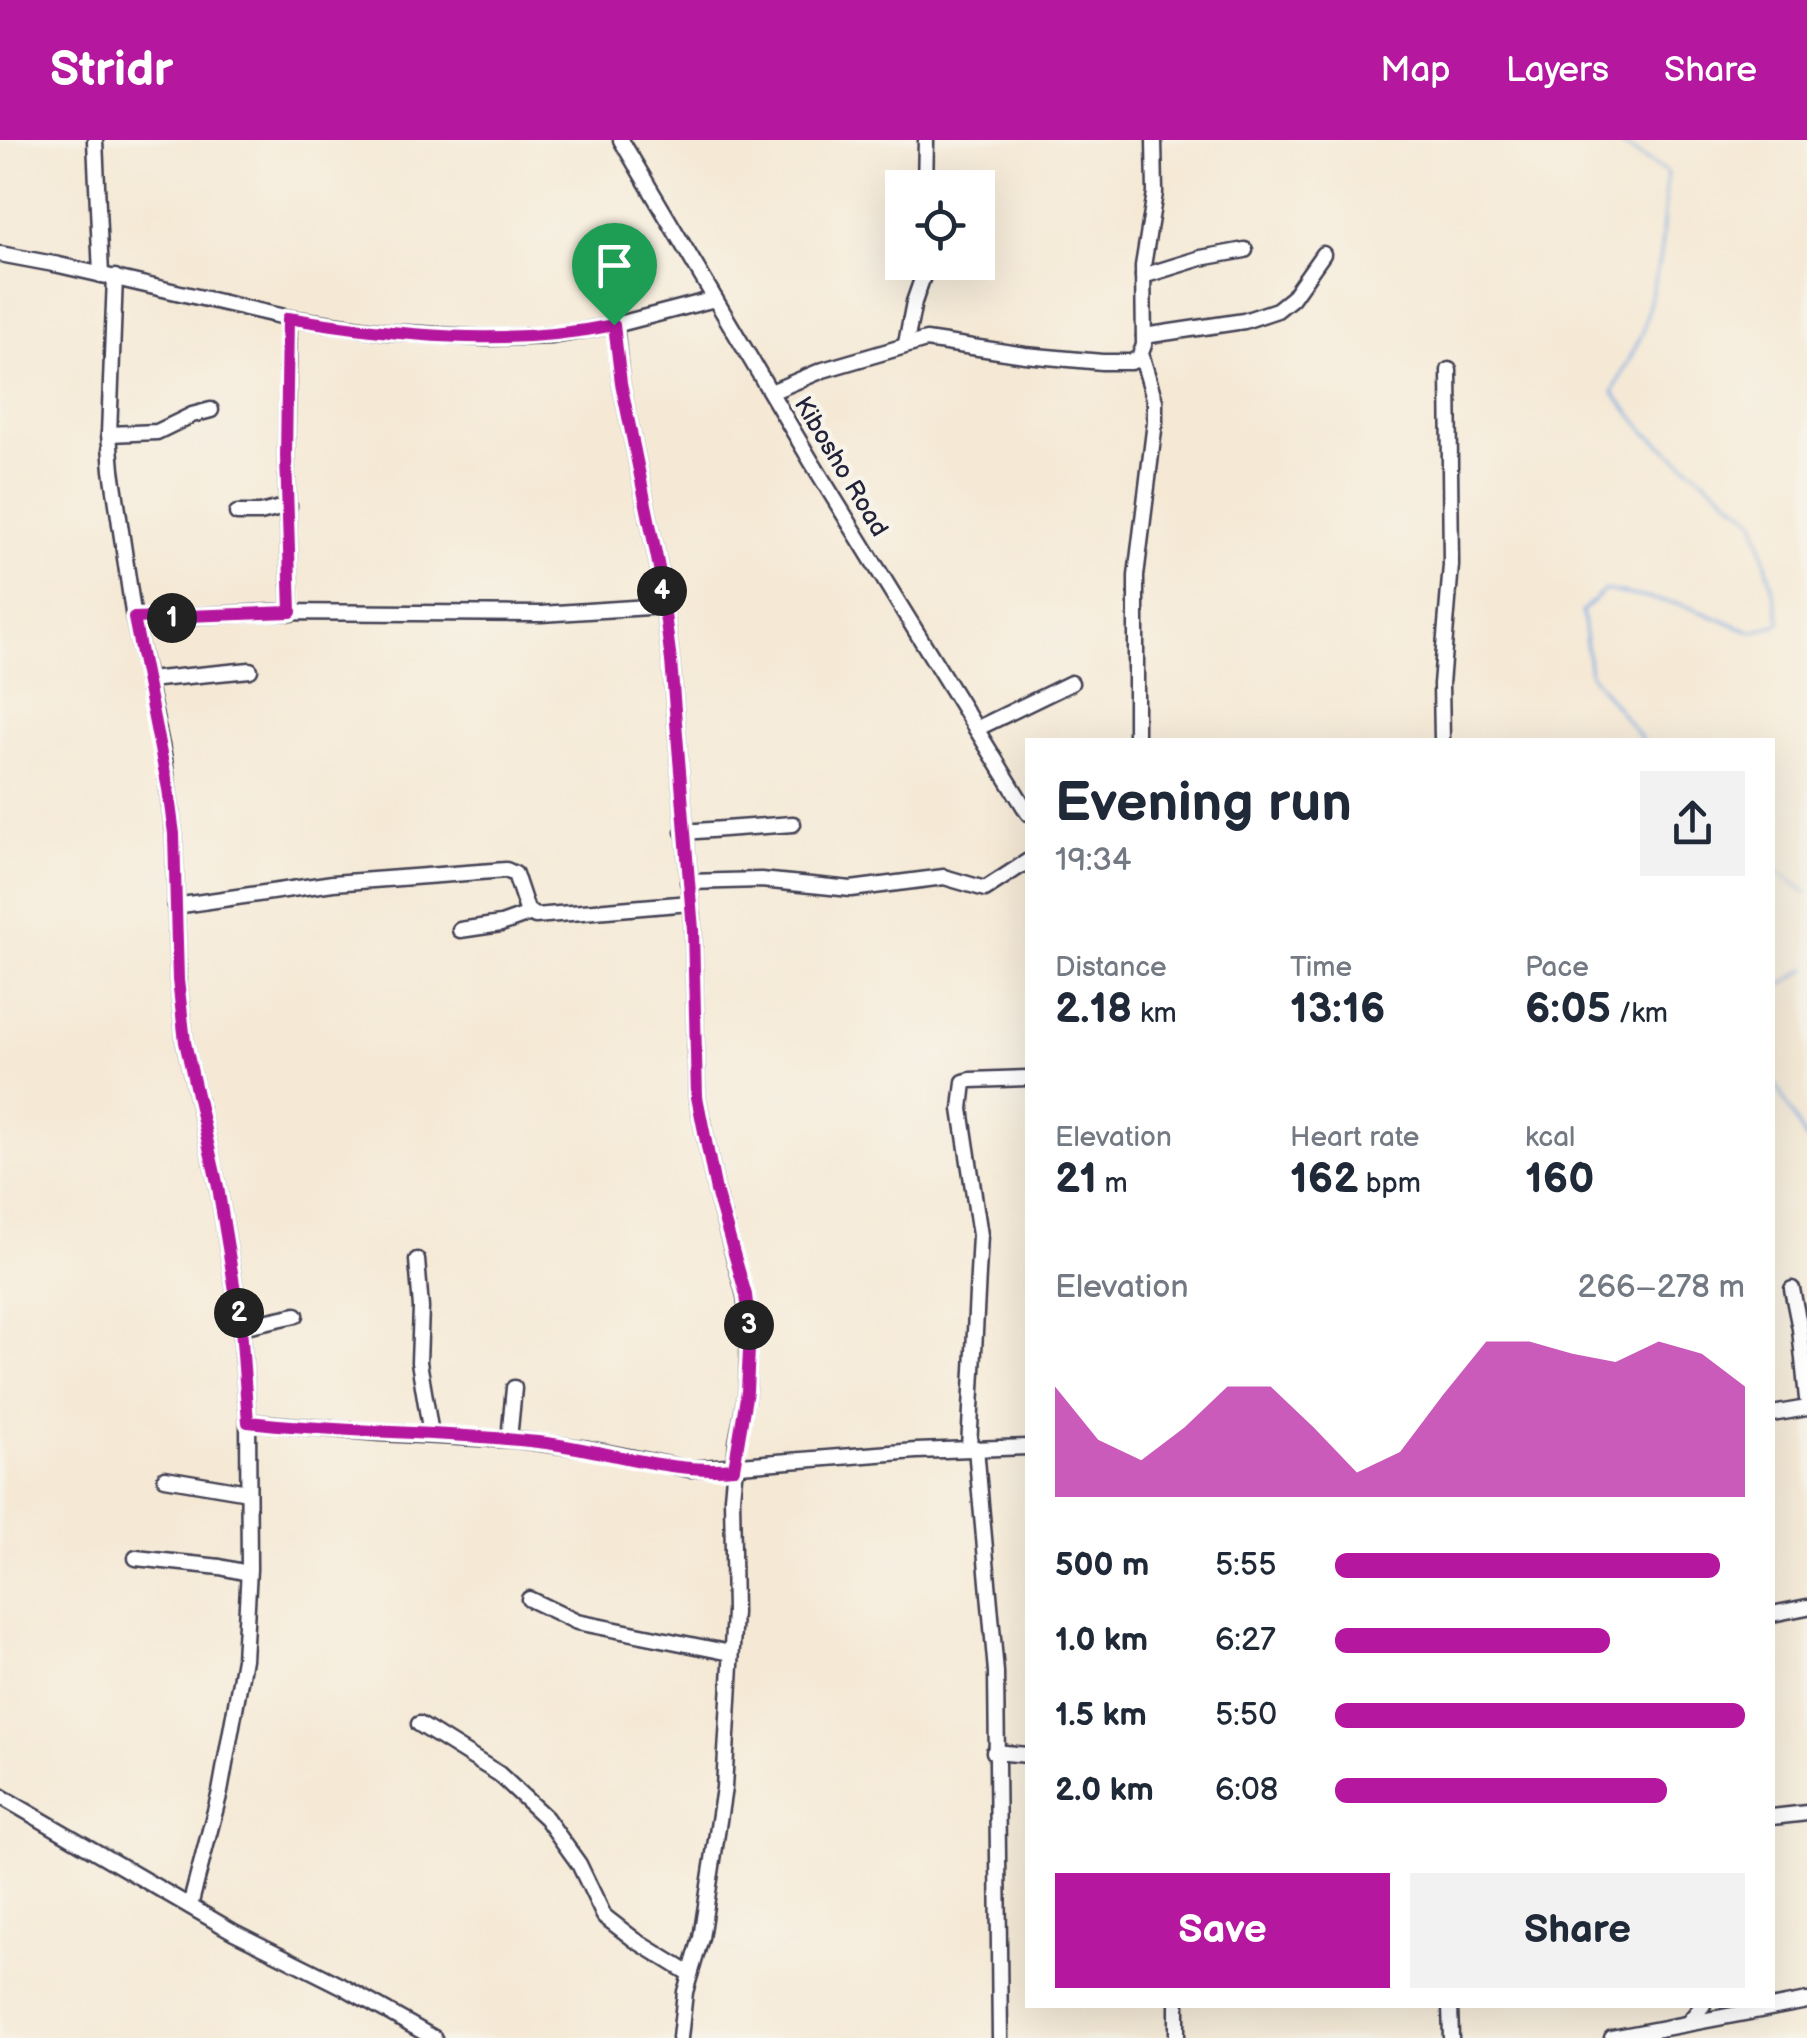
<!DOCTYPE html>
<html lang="en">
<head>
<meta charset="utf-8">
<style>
	:root { --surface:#fff; --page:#f2f2f3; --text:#1f2937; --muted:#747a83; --accent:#b5179e }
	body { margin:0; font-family:"Balsamiq Sans",sans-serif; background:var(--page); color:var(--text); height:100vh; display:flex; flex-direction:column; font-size:38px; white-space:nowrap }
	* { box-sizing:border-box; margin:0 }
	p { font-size:32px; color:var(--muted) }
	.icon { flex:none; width:55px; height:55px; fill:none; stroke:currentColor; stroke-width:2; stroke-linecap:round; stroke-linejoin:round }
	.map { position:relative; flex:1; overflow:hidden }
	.panel { position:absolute; left:1025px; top:598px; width:750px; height:1270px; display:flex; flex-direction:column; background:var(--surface); border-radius:0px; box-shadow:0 10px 40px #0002 }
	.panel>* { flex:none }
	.controls { position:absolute; left:885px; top:30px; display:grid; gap:20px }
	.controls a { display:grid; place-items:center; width:110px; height:110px; border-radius:0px; background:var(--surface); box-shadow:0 10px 40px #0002; font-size:50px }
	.pin { position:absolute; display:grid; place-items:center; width:85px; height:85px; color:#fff; margin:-102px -42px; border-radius:50% 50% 50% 0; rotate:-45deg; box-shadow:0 0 10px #0007 }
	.pin .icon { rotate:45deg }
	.km { position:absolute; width:50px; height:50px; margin:-25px; border-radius:50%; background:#222; color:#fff; font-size:28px; line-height:50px; text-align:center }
	.round { display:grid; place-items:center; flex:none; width:105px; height:105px; border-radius:0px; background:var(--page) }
	.headline { display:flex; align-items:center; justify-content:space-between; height:170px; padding:0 30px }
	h1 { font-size:55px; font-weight:700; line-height:75px }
	.metrics { display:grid; grid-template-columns:repeat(3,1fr); gap:15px; height:170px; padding:10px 30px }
	.metrics div { display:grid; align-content:center }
	.metrics b { font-size:42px; font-weight:700 }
	.metrics small { font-size:28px; font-weight:400 }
	.metrics p { font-size:28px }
	.chart { height:280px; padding:20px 30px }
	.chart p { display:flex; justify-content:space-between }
	.chart svg { width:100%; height:180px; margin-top:10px; fill:var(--accent); opacity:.7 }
	.action { display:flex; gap:20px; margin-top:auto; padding:20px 30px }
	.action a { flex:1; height:115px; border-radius:0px; background:var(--accent); color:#fff; font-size:40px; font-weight:700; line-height:115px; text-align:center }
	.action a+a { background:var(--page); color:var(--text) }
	ul { padding:0 30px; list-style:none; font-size:32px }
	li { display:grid; grid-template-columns:160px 120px 1fr; align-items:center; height:75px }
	li i { height:25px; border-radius:12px; background:var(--accent) }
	header { display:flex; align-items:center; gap:60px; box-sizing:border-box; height:140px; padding:0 50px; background:var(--accent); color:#fff }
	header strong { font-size:48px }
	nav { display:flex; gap:55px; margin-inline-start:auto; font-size:35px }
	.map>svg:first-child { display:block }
</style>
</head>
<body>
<header>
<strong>Stridr</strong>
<nav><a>Map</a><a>Layers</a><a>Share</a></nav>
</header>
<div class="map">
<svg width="1807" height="1898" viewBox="0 0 1807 1898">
	<rect width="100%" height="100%" fill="#f7f3e8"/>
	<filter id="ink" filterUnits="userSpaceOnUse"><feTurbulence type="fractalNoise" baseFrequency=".01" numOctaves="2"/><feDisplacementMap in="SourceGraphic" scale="20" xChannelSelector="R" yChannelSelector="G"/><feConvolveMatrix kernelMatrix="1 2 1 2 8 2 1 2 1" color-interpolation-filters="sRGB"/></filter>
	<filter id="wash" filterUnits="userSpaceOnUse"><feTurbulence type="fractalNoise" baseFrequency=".0048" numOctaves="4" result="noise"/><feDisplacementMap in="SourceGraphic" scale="40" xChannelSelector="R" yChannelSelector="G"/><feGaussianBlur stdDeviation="2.25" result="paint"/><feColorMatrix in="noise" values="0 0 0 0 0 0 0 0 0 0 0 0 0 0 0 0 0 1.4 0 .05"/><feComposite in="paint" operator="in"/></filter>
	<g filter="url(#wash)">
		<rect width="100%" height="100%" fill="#f5e9d5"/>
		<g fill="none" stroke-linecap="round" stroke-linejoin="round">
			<g stroke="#76a9e2" stroke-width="2.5">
				<polyline points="1614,0 1667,32 1661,111 1643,192 1613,252 1648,294 1755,379 1781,483 1753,492 1683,465 1605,450 1582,471 1590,534 1642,600"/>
				<polyline points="1772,726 1807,753"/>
				<polyline points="1772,851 1807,829"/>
				<polyline points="1772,938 1807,1001"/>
			</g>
		</g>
	</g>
	<g filter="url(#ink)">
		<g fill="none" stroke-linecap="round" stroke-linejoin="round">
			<defs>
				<g id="minor">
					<polyline points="95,0 101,135"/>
					<polyline points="621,0 811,321 1028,673"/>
					<polyline points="925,48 926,0"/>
					<polyline points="0,114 59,125 289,178 389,192 486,198 552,196 615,185 715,159"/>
					<polyline points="1143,136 1201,118 1245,110"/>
					<polyline points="115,137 109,294 112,330 134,479 164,619 174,695 178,840 185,903 218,1047 241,1187 248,1282 249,1429 244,1519 220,1652 190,1766"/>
					<polyline points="289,178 286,316 291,473"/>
					<polyline points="615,185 621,243 659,428 671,521 693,790 697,957 716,1051 745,1155 749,1189 747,1251 737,1303 732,1357 734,1472 724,1648 701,1798 685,1852 680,1898"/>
					<polyline points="1144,196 1244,181 1277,170 1292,158 1323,114"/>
					<polyline points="906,203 914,162 928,122"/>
					<polyline points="771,252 823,230 926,200 1025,215 1102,222 1131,222 1139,218 1144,205 1143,126 1155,53 1154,0"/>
					<polyline points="109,294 157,292 192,275 211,270"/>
					<polyline points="237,373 260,373 289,366"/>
					<polyline points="134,479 273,472 541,474 664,466"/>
					<polyline points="147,540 250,530"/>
					<polyline points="976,589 1071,543"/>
					<polyline points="1136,600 1136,436 1155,282 1155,261 1141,214"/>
					<polyline points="1442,600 1441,544 1451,425 1449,230"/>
					<polyline points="683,692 793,684"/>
					<polyline points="688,742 761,740 851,749 944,737 985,749 1028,721"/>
					<polyline points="175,766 333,743 506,730 515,734 527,770 535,776 690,763"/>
					<polyline points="460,790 501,784 529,774"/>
					<polyline points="417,1120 421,1168 419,1222 431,1294"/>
					<polyline points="1792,1149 1800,1189 1807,1259"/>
					<polyline points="241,1187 296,1175"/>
					<polyline points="1772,1274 1807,1268"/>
					<polyline points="248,1282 380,1293 518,1300 588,1309 689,1329 916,1311 1028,1307"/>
					<polyline points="509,1299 514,1248"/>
					<polyline points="969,1308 980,1095 961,969 964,942 971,940 1028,938"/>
					<polyline points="976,1308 996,1532 1000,1898"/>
					<polyline points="165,1338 248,1352"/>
					<polyline points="136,1418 220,1427 248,1433"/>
					<polyline points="529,1459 577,1482 731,1513"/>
					<polyline points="1772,1474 1807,1467"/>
					<polyline points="419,1584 499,1634 546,1678 579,1724 604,1776 635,1800 690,1834"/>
					<polyline points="994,1612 1028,1615"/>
					<polyline points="0,1656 234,1792 342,1846 434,1898"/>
					<polyline points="1772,1677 1807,1673"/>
					<polyline points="1177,1865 1177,1898"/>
					<polyline points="1450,1865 1451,1898"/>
					<polyline points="1688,1883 1703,1865"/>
					<polyline points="1612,1898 1807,1861"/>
				</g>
			</defs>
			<use href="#minor" stroke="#424052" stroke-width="19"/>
			<use href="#minor" stroke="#fff" stroke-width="14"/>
		</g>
	</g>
	<g fill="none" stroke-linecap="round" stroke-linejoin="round" filter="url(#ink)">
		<defs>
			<path id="route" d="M 288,178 C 396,196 507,207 614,185 L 621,243 L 659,428 L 671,521 L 693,790 L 697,957 L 716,1051 L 746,1155 L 750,1189 L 747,1251 L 734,1328 C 666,1334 604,1309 538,1302 C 441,1291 344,1293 248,1282 L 241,1187 L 218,1047 L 185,902 L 178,840 L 174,694 L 168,649 L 134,478 L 291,472 L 286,316 Z"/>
		</defs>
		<use href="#route" stroke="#fff" stroke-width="20"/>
		<use href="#route" stroke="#b5179e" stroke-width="12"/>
	</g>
	<g text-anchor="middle" stroke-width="9" stroke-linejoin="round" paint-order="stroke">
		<g font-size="25" fill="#22223b" stroke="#f7f3e8">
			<text transform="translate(842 326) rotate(59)" y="9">Kibosho Road</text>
		</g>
	</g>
</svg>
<div class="controls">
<a><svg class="icon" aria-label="locate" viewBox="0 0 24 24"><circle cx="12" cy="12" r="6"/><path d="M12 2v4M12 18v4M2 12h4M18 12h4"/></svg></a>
</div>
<div class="pin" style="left:614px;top:185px;background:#1e9e55"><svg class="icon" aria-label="arrive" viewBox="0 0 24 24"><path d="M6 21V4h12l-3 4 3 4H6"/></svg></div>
<b class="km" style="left:172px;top:478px">1</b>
<b class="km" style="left:239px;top:1173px">2</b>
<b class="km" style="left:749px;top:1185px">3</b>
<b class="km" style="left:662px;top:451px">4</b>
<section class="panel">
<div class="headline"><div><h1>Evening run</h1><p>19:34</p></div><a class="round"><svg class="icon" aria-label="share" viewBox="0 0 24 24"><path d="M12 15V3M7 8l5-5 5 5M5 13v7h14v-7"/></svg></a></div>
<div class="metrics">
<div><p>Distance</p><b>2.18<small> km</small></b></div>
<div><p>Time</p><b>13:16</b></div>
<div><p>Pace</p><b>6:05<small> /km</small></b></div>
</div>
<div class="metrics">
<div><p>Elevation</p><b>21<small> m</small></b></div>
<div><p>Heart rate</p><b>162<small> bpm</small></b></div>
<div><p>kcal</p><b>160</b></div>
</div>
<div class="chart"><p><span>Elevation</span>266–278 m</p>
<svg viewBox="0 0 160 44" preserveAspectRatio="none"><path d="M0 44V17L10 30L20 35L30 27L40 17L50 17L60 27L70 38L80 33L90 19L100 6L110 6L120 9L130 11L140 6L150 9L160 17V44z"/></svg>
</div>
<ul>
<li><b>500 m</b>5:55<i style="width:94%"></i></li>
<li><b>1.0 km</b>6:27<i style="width:67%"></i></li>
<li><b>1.5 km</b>5:50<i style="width:100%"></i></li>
<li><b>2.0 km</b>6:08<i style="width:81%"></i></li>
</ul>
<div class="action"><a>Save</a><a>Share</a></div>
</section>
</div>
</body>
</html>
